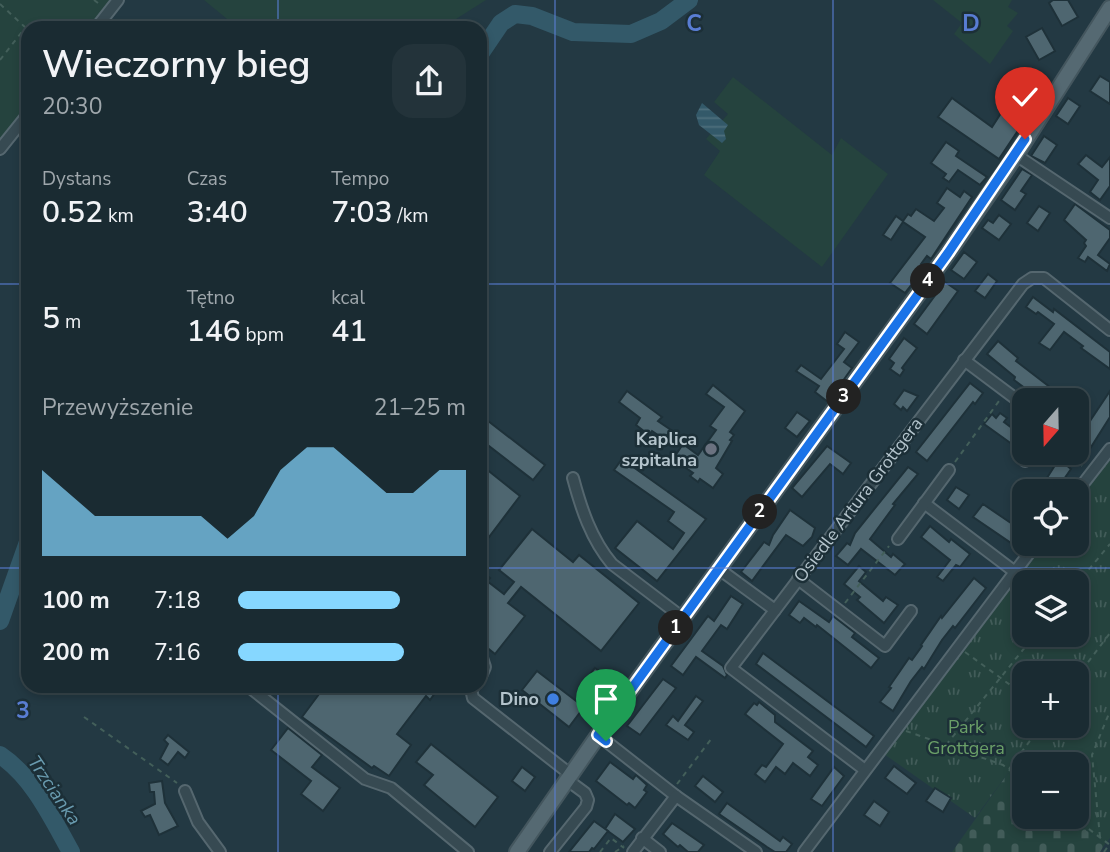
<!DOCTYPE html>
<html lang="pl">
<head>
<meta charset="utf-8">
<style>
	:root { --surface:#1a2b32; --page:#23333a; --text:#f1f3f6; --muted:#9fa7ac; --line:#38474d; --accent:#86d7ff }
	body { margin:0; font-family:"Nunito Sans",sans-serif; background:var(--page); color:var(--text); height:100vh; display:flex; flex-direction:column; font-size:26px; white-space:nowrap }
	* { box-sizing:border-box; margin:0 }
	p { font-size:23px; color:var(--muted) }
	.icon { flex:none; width:38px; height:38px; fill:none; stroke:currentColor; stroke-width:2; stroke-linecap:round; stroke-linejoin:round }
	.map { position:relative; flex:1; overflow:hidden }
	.panel { position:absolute; left:21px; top:21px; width:466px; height:672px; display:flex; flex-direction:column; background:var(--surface); border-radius:21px; box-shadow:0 4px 10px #0003,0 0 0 2px var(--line) }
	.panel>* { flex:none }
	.needle { width:46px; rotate:200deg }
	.tools { position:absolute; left:1012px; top:388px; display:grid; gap:14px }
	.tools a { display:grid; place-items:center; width:77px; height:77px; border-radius:14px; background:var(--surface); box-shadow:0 4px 10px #0003,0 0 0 2px var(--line); font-size:35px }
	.pin { position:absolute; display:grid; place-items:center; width:60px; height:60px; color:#fff; margin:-72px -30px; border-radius:50% 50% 50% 0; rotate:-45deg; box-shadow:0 0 7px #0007 }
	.pin .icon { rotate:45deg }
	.km { position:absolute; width:35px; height:35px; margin:-18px; border-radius:50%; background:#222; color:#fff; font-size:19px; line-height:35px; text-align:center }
	.round { display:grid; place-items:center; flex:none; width:74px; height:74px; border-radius:21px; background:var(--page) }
	.summary { display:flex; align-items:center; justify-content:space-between; height:119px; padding:0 21px }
	h1 { font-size:38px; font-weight:600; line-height:52px }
	.metrics { display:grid; grid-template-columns:repeat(3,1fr); gap:10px; height:119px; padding:7px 21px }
	.metrics div { display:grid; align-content:center }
	.metrics b { font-size:30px; font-weight:600 }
	.metrics small { font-size:19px; font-weight:400 }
	.metrics p { font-size:19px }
	.chart { height:196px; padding:14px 21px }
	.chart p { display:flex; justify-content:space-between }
	.chart svg { width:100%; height:126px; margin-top:7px; fill:var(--accent); opacity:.7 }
	ul { padding:0 21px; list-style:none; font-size:23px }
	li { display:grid; grid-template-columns:112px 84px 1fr; align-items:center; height:52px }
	li i { height:18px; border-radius:9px; background:var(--accent) }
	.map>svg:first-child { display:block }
</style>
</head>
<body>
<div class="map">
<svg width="1110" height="852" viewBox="0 0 1110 852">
	<defs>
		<pattern id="cemetery-stones" width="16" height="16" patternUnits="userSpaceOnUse" patternTransform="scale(1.75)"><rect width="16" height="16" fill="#25433e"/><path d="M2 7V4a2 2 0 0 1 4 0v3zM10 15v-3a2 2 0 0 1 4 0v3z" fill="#425c59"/></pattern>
		<pattern id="park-tufts" width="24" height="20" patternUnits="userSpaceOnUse" patternTransform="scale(1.75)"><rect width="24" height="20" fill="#25433e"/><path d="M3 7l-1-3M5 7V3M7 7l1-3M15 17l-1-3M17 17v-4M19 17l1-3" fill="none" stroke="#425c59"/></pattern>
		<pattern id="water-rules" width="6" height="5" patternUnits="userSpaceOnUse" patternTransform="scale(1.75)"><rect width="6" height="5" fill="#335969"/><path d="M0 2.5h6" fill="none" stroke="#4e6f7d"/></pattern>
	</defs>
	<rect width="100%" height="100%" fill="#233943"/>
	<polygon fill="url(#cemetery-stones)" points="1008,773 1024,785 1024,817 1068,817 1105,844 1100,852 952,852"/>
	<path fill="url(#park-tufts)" fill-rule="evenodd" d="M 1110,460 L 1110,838 L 1105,844 L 1068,817 L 1076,817 L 1076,765 L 1024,765 L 1024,785 L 1008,773 L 975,818 L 884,754 L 1045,544 L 1076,544 L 1076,504 ZM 1024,583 L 1076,583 L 1076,635 L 1024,635 ZM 1024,674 L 1076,674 L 1076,726 L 1024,726 Z"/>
	<g fill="#25433e">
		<polygon points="0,0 110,0 88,28 28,28 28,104 0,139"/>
		<polygon points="204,0 486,0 456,19 447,28 238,28"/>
		<polygon points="933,0 1012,0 1008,7 1018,13 1007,26 1013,31 990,64 954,34 962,23"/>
		<polygon points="733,77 832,155 841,138 888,174 822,267 704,175 720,151 706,139 728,114 714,102"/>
	</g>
	<polygon fill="url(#water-rules)" points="702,103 728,125 724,131 726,139 722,143 699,125 696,115"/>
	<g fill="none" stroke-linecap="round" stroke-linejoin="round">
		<g stroke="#335969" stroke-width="18">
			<polyline points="480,54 501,23 515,14 532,16 573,32 631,34 661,21 689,0"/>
			<polyline points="0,621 28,542"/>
			<path d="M 0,755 C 33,777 52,818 71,852"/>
		</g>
	</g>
	<g fill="#4e6670" stroke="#1e3139" stroke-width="2">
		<polygon points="1053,0 1068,0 1078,17 1062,26 1049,3"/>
		<polygon points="1042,28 1055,51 1039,60 1026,37"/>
		<polygon points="1100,76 1110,82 1110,104 1090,91"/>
		<polygon points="952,98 992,127 1003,110 1023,123 999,159 938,117"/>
		<polygon points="1068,98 1080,106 1068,124 1056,116"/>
		<polygon points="1044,136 1057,145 1045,163 1031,156"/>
		<polygon points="946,142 959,151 956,156 987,177 980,185 958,170 949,182 943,178 946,174 931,163"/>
		<polygon points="1086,155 1102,167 1110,157 1110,186 1100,200 1090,192 1098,180 1078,164"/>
		<polygon points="1022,169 1032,175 1021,191 1026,194 1015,210 1001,200"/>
		<polygon points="947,188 960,197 964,191 972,197 931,259 927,256 921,264 925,267 905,293 890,283 925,237 903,222 891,240 883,235 896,216 903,221 908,214 911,216 916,209 934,221 944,208 937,203"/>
		<polygon points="1075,204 1110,230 1110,238 1098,255 1110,264 1107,271 1088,257 1085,262 1078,258 1086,246 1084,243 1086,240 1064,220"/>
		<polygon points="1039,206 1050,213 1038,231 1027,223"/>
		<polygon points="999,215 1011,224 999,240 982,228 988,220 993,223"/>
		<polygon points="964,252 977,262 964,279 951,270"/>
		<polygon points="988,274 997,281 985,298 975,291"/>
		<polygon points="945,282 958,291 927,334 914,324"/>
		<polygon points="1033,297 1053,312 1054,309 1110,352 1110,369 1081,348 1083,346 1064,332 1050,350 1039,343 1054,324 1038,312 1036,314 1026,307"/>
		<polygon points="845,332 859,342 844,362 852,368 828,402 815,392 819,386 796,371 801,365 821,379 844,349 837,344"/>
		<polygon points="904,338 917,348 902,368 904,370 900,376 890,369 894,363 889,359"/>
		<polygon points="998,341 1018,358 1016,361 1068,401 1042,401 1014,380 1015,377 987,354"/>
		<polygon points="970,383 983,393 975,404 973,402 927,461 916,452"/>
		<polygon points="713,385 745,411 730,432 734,435 730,440 732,441 716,468 723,474 713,488 700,479 698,482 690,476 693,473 673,459 683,444 698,455 716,430 710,426 724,407 706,394"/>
		<polygon points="904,390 918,396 907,411 903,407 901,410 894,404"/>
		<polygon points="627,391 662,417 658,421 671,430 664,439 652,431 649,435 636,425 640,418 619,402"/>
		<polygon points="1110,391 1110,417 1086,455 1076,448 1076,442"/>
		<polygon points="797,412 810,421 797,437 785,428"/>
		<polygon points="1000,413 1007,418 1004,422 1024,437 1016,447 984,424 992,414 996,418"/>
		<polygon points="483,417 545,465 533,480 480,439 480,421"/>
		<polygon points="827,446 851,463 843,474 830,464 802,497 792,488"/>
		<polygon points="622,459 706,519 657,581 615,548 637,521 673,549 684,533 668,521 674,512 614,470"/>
		<polygon points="1059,459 1071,469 1055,492 1038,492"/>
		<polygon points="480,464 520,496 486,541 480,536"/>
		<polygon points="908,467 918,474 893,504 895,505 870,539 891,557 893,554 905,564 895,575 861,549 848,565 836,556 847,543 850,545 855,533"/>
		<polygon points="956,487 969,495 959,509 947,500"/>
		<polygon points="983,504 1024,532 1024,537 1017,547 973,517"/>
		<polygon points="790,510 815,528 812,537 803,546 786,535 752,581 741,572 764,542 769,545 773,535"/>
		<polygon points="930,526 949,542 951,539 970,554 960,567 956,565 943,581 937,577 950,560 921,537"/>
		<polygon points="532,529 573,562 579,555 639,603 601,651 521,587 508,603 525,616 495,654 480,642 480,575 483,572 490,578 487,581 504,594 514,582 499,570"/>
		<polygon points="859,566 866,572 859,581 883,601 886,597 898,605 884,623 857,600 860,597 844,584"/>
		<polygon points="974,578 986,588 955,628 953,626 942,640 924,669 922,667 911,681 893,711 880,702 891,688 889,687 909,658 912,660 922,646 921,645 941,616 942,618"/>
		<polygon points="731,596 743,604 727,629 721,625 702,651 723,666 727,675 725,678 696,657 683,675 671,666 708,616 714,621"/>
		<polygon points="799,601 829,622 833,616 855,633 852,637 879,658 871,668 817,625 816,627 804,618 800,623 789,615"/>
		<polygon points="763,653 874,736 866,747 756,664"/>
		<polygon points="595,668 607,677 596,691 584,682"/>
		<polygon points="537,671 584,707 569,727 522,690"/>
		<polygon points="663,679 676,688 640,735 627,726"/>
		<polygon points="325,686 440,686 430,700 426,696 397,734 411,745 389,776 374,766 372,768 302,717"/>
		<polygon points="696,696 703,701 685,725 694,732 688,740 666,725 673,716 678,721"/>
		<polygon points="759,702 775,715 775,722 813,751 808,757 818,765 810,776 793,763 785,774 776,767 765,782 755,774 762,765 766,767 783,744 745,714 754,703 757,705"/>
		<polygon points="288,728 322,755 312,767 340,788 323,811 301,794 311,781 271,750"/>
		<polygon points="168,735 189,752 185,758 178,752 168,765 160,759 168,744 164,740"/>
		<polygon points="431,744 498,797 475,827 424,785 433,775 416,762"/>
		<polygon points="610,762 633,779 636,775 647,785 644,790 647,792 635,808 629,803 627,805 596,781"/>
		<polygon points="894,766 916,783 907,794 885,778"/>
		<polygon points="522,767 535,777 525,791 512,781"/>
		<polygon points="834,767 844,776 822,806 811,799"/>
		<polygon points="703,776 723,792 715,802 695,786"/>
		<polygon points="162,781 165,803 178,826 159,835 150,815 145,817 141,811 155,804 154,792 150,792 149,783"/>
		<polygon points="935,788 951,798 943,812 926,801"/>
		<polygon points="874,801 889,812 880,826 864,815"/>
		<polygon points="727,803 780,841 783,837 792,844 786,852 775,852 767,847 719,814"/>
		<polygon points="615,814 635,829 623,842 605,829"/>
		<polygon points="594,821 608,831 594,849 592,848 589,852 569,852"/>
		<polygon points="672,823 704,845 698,852 688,852 680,845 678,847 663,834"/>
	</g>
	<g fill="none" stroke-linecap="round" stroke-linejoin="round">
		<defs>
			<g id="minor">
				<polyline points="96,28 118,0"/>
				<polyline points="0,149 28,114"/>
				<polyline points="1016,155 1110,218"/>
				<polyline points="964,360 1024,405"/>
				<polyline points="1025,461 1032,453"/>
				<path d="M 573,478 C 581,508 591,539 612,564 L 683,618"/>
				<polyline points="1076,493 1110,449"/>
				<polyline points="924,503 1015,572"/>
				<polyline points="898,539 949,470"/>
				<polyline points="719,569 775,610"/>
				<polyline points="798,579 885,646 911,611"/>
				<polyline points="480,652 485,667 480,678"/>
				<polyline points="248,686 365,779 391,788 468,852"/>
				<polyline points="474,686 471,689 473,698 570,774"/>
				<polyline points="598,735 676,796 756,852"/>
				<polyline points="865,770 731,668 1023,284 1032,278 1044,278 1110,330"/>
				<polyline points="185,791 198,822 220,852"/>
				<polyline points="642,838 660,852"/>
				<polyline points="550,852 586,807 588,800 585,793 566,779"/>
				<polyline points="633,852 676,796"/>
				<polyline points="804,852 1036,544"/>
			</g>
			<polyline id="major" points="517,852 611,717 951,249 1016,155 1110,8"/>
		</defs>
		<use href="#minor" stroke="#55676f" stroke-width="14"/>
		<use href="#major" stroke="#44565e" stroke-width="18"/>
		<g stroke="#435f5a" stroke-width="2" stroke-dasharray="5 5" stroke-linecap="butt">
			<polyline points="94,0 98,3"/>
			<polyline points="0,4 27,29"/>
			<polyline points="0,60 21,33 27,29"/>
			<polyline points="1066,453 1082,466"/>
			<polyline points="955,462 999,401"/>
			<polyline points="1076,585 1110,544"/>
			<polyline points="845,603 889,546"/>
			<polyline points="965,652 1024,695"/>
			<polyline points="1076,678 1110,633"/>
			<polyline points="84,717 177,783"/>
			<polyline points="906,731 1003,765 1024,781"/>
			<polyline points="946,745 1035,635"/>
			<polyline points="1009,769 1041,726"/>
			<polyline points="677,784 712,738"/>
			<polyline points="1073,817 1110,845"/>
			<polyline points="1100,837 1092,755 1110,711"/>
			<polyline points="600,852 611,838 624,848"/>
			<polyline points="615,852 624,846"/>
			<polyline points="1104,852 1109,845"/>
		</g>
		<use href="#minor" stroke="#374a52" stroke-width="10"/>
		<use href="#major" stroke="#556972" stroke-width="14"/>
	</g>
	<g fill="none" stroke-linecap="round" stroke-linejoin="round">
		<defs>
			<polyline id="route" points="606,741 598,735 948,253 1025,139"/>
		</defs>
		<use href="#route" stroke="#fff" stroke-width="14"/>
		<use href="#route" stroke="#1a73e8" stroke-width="9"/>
	</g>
	<path fill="none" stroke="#597dd3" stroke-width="2" stroke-opacity="0.55" d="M 278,0 L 278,28M 555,0 L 555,852M 833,0 L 833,852M 0,284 L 28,284M 480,284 L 1110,284M 0,568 L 28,568M 480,568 L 1110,568M 278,686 L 278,852"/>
	<circle fill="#6b7280" stroke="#1c2f37" stroke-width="2.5" cx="711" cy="449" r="7"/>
	<circle fill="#3f7fe0" stroke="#1c2f37" stroke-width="2.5" cx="553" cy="699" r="7"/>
	<g text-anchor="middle" stroke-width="5" stroke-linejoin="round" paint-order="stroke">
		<g font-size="18" font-weight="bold" fill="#b4c4cc" stroke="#1c2f37" text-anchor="end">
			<text x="697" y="445">Kaplica<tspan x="697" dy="21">szpitalna</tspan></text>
			<text x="539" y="705">Dino</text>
		</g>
		<g font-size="18" fill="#b4c4cc" stroke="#1c2f37">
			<text transform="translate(858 500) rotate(-53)" y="6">Osiedle Artura Grottgera</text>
		</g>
		<g font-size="18" fill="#6ba068" stroke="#1c2f37">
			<text x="966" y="733">Park<tspan x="966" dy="21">Grottgera</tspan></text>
		</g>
		<g font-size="19" font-style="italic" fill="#699baf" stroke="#1c2f37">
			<text transform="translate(55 790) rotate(56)" y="7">Trzcianka</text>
		</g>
	</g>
	<g font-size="23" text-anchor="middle" font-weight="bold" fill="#597dd3" stroke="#1c2f37" stroke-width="5" stroke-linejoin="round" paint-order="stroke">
		<text x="694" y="31">C</text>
		<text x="971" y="31">D</text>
		<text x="23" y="718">3</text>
	</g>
</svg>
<div class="tools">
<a><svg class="needle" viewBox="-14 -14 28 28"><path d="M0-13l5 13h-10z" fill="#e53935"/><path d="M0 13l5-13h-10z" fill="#9fa7ac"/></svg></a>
<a><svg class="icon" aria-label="locate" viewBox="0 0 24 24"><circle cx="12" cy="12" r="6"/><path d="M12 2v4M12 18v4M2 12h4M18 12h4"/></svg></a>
<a><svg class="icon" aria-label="layers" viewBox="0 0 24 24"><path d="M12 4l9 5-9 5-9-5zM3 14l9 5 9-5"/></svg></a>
<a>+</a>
<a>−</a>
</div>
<div class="pin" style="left:606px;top:741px;background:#1e9e55"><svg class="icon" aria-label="arrive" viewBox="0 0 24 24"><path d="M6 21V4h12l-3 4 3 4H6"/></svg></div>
<div class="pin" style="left:1025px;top:139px;background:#d93025"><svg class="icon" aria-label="check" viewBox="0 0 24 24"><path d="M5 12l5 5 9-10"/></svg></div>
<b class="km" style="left:676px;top:628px">1</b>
<b class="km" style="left:760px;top:512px">2</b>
<b class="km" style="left:844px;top:397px">3</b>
<b class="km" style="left:928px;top:281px">4</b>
<section class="panel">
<div class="summary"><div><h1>Wieczorny bieg</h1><p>20:30</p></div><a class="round"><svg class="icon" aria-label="share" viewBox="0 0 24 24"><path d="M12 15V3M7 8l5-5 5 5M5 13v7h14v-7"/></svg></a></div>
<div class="metrics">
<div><p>Dystans</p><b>0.52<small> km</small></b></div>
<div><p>Czas</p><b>3:40</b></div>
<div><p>Tempo</p><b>7:03<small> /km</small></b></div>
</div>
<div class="metrics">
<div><b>5<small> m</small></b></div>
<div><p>Tętno</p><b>146<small> bpm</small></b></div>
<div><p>kcal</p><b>41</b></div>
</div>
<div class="chart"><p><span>Przewyższenie</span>21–25 m</p>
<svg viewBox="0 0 160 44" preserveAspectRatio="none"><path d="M0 44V14L10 22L20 30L30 30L40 30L50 30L60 30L70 38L80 30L90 14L100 6L110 6L120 14L130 22L140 22L150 14L160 14V44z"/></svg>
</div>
<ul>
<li><b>100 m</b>7:18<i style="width:71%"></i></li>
<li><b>200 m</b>7:16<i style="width:73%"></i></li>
</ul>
</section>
</div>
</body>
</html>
